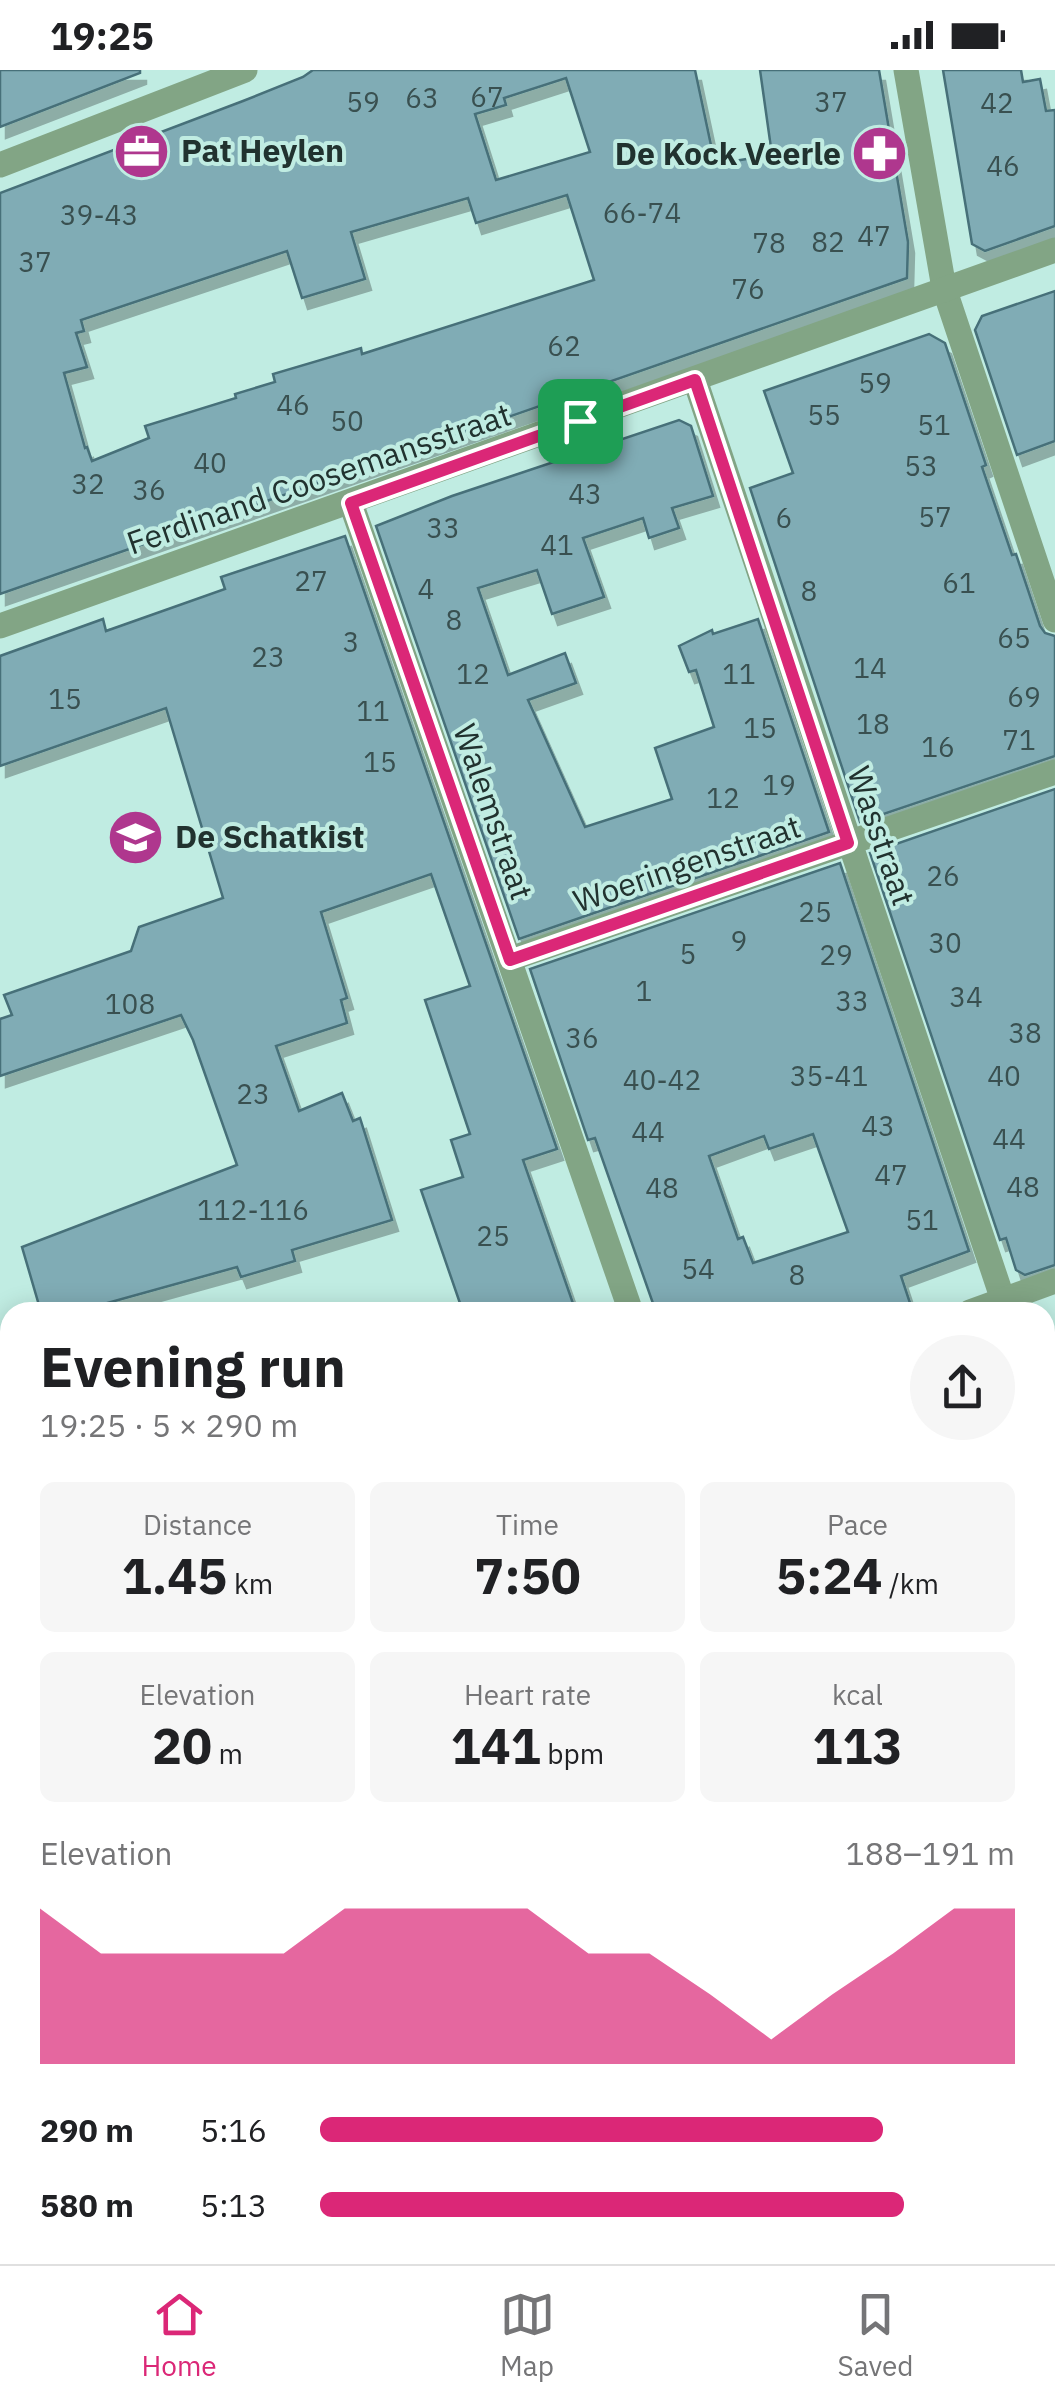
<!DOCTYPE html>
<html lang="en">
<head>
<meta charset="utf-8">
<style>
	:root { --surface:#fff; --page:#f6f6f6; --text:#202124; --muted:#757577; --line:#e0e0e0; --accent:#db2777 }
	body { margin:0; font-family:"IBM Plex Sans",sans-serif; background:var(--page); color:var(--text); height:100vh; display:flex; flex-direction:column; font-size:38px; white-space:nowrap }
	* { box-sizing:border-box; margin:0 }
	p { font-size:32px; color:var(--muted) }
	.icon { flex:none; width:55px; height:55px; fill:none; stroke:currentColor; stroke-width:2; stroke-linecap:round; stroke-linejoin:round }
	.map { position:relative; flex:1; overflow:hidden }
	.panel { position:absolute; left:0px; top:1232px; width:1055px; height:962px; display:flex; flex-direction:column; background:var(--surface); border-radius:30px 30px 0 0; box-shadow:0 5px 25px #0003 }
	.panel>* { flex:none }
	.pin { position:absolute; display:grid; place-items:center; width:85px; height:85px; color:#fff; margin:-42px; border-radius:20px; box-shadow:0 5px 15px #0006 }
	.round { display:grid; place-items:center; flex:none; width:105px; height:105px; border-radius:52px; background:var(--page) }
	.overview { display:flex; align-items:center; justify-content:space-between; height:170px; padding:0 40px }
	h1 { font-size:55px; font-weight:800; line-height:75px }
	.figures { display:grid; grid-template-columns:repeat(3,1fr); gap:15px; height:170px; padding:10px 40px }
	.figures div { display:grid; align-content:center; border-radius:15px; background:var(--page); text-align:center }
	.figures b { font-size:50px; font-weight:800 }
	.figures small { font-size:28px; font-weight:400 }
	.figures p { font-size:28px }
	.chart { height:280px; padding:20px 40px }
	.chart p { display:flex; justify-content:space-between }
	.chart svg { width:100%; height:180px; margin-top:10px; fill:var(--accent); opacity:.7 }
	ul { padding:0 40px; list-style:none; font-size:32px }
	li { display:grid; grid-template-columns:160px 120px 1fr; align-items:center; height:75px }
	li i { height:25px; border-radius:12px; background:var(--accent) }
	.status { display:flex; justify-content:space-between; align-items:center; height:70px; padding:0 50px; background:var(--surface); direction:ltr }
	.status svg { height:28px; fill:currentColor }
	.dock { display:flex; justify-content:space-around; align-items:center; height:140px; border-top:2px solid var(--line); background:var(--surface); font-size:28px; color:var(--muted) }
	.dock a { display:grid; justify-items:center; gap:5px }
	.dock .active { color:var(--accent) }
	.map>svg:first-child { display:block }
</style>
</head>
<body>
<div class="status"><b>19:25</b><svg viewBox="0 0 49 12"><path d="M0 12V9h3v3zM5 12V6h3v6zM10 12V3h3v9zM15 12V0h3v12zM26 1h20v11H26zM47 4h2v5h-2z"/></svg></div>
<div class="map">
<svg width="1055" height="2194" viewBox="0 0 1055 2194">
	<defs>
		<filter id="shadow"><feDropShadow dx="6" dy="11" stdDeviation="0" flood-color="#0004"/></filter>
	</defs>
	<rect width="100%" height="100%" fill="#c0ece2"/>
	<polygon fill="#c6cca5" points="1,1578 10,1587 10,1635 0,1615"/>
	<g fill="#80acb5" stroke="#467079" stroke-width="2.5" fill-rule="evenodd" filter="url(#shadow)">
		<polygon points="0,0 140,0 140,3 0,57"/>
		<path d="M 313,0 L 695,0 L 715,94 L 772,85 L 760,0 L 879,0 L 908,172 L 907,208 L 0,524 L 0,123 L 243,31 L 303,7 ZM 566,8 L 590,82 L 496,110 L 475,44 L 506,35 L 504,28 ZM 567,125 L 594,210 L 362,284 L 361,278 L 273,304 L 275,312 L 235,324 L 236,328 L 145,356 L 149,368 L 92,391 L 87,377 L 85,378 L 64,303 L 87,297 L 76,263 L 84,261 L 81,250 L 287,181 L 302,228 L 365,209 L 351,162 L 468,128 L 476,153 Z"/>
		<polygon points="943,0 1021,0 1023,12 1040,9 1046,41 1055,40 1055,156 985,181 972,174"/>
		<polygon points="1055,221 1055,371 1017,385 975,260 982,246"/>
		<polygon points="929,264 945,273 986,395 982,397 1012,485 1016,484 1040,556 1045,563 1055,566 1055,686 860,752 750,418 793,403 764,321"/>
		<polygon points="679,350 691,356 713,426 672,438 679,458 649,468 643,448 583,468 604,527 552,544 537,500 478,518 508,605 565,583 576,613 528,630 585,757 672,729 655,678 714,657 696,600 689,602 679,576 712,560 713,564 758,549 829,762 519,869 376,456 452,426"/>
		<polygon points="345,466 557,1079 523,1090 576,1242 463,1242 421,1120 463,1107 451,1070 470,1064 425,930 470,916 431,804 321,842 347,928 341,930 347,953 276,976 299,1041 342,1023 353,1051 360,1048 392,1150 292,1180 295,1191 241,1207 237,1197 75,1242 41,1242 22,1177 237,1095 193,970 181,945 0,1006 0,949 12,945 4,925 131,881 139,857 223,828 166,638 0,696 0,586 103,549 106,561 225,519 221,507"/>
		<polygon points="1055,719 1055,1195 1025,1205 1016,1200 1006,1168 1000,1170 870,783"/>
		<path d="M 840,793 L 969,1181 L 901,1206 L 913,1242 L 656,1242 L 595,1068 L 588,1070 L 530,899 ZM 813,1064 L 848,1162 L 753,1193 L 743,1167 L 738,1169 L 709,1086 L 764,1066 L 769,1079 Z"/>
	</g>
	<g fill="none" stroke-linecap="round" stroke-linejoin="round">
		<g stroke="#82a585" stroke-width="25">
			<polyline points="906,0 944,218 1055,550"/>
			<polyline points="0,95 245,0"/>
			<polyline points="695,310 1007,1242"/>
			<polyline points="351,433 631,1242"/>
			<polyline points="0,556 1055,180"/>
			<polyline points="510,889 1055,702"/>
			<polyline points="970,1242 1055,1211"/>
			<polyline points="1045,1354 1055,1383"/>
			<polyline points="0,1565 10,1572"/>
			<polyline points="1045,1718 1055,1716"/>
			<polyline points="0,1943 10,1939"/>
			<polyline points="441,2185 445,2194"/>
			<polyline points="1007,2185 1010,2194"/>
		</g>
		<g stroke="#528758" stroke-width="25">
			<polyline points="0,1742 10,1763"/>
			<polyline points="194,2185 198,2194"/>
		</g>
		<g stroke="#435a55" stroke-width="2.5">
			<polyline points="0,1860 10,1882"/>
			<polyline points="0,1908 10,1930"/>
			<polyline points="125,2185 129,2194"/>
			<polyline points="147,2185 152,2194"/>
		</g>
	</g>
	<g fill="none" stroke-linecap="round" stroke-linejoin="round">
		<defs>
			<polygon id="route" points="695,310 848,773 510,890 351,433"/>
		</defs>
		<use href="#route" stroke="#fff" stroke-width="20"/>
		<use href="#route" stroke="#db2777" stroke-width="12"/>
	</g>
	<defs>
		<symbol id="office-disc" viewBox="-11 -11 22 22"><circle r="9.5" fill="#af378e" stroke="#c0ece2"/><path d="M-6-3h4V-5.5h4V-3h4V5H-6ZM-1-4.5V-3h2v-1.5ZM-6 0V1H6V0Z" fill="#fff"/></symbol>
		<symbol id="pharmacy-disc" viewBox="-11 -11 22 22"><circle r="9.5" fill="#af378e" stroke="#c0ece2"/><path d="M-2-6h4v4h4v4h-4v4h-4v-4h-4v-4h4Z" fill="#fff"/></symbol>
		<symbol id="school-disc" viewBox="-11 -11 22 22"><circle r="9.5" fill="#af378e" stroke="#c0ece2"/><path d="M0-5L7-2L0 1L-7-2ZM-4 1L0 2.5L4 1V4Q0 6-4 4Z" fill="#fff"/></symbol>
	</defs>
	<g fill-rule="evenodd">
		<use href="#office-disc" x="110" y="50" width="63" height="63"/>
		<use href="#pharmacy-disc" x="848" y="52" width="63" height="63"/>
		<use href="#school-disc" x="104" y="736" width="63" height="63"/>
	</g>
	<g text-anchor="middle" stroke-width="8" stroke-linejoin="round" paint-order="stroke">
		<g font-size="28" fill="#395050">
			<text x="487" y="37">67</text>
			<text x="422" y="38">63</text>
			<text x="363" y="42">59</text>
			<text x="831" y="42">37</text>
			<text x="997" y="43">42</text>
			<text x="1003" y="106">46</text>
			<text x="642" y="153">66-74</text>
			<text x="99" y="155">39-43</text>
			<text x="874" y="176">47</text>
			<text x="828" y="182">82</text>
			<text x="769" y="183">78</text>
			<text x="35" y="202">37</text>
			<text x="748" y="229">76</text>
			<text x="564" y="286">62</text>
			<text x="875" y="323">59</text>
			<text x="293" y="345">46</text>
			<text x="824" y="355">55</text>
			<text x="347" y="361">50</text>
			<text x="934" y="365">51</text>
			<text x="210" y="403">40</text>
			<text x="921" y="406">53</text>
			<text x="88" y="424">32</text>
			<text x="149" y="430">36</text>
			<text x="585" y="434">43</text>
			<text x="935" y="457">57</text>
			<text x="784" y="458">6</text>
			<text x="443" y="468">33</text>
			<text x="557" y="485">41</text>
			<text x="311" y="521">27</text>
			<text x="959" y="523">61</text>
			<text x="426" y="529">4</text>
			<text x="809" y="531">8</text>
			<text x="454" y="560">8</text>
			<text x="1014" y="578">65</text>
			<text x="351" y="582">3</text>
			<text x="268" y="597">23</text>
			<text x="870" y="608">14</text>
			<text x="473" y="614">12</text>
			<text x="739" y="614">11</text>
			<text x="1024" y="637">69</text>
			<text x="65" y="639">15</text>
			<text x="373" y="651">11</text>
			<text x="873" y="664">18</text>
			<text x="760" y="668">15</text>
			<text x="1019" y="680">71</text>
			<text x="938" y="687">16</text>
			<text x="380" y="702">15</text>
			<text x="779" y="725">19</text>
			<text x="723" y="738">12</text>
			<text x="943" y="816">26</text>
			<text x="815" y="852">25</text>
			<text x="739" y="881">9</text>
			<text x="945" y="883">30</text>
			<text x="688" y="894">5</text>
			<text x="836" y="895">29</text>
			<text x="644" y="931">1</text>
			<text x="966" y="937">34</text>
			<text x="852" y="941">33</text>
			<text x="130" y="944">108</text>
			<text x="1025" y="973">38</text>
			<text x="582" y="978">36</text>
			<text x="829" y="1016">35-41</text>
			<text x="1004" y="1016">40</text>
			<text x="662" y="1020">40-42</text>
			<text x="253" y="1034">23</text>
			<text x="878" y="1066">43</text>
			<text x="648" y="1072">44</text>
			<text x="1009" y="1079">44</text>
			<text x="891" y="1115">47</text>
			<text x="1023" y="1127">48</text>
			<text x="662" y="1128">48</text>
			<text x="253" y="1150">112-116</text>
			<text x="922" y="1160">51</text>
			<text x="493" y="1176">25</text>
			<text x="698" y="1209">54</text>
			<text x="797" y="1215">8</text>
		</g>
		<g font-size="32" font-weight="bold" fill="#21322f" stroke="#c0ece2" text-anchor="start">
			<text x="181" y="92">Pat Heylen</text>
			<text x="841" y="95" text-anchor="end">De Kock Veerle</text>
			<text x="175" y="778">De Schatkist</text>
		</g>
		<g font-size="32" fill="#21322f" stroke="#c0ece2">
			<text transform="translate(319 409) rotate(-19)" y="11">Ferdinand Coosemansstraat</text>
			<text transform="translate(493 742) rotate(71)" y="11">Walemstraat</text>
			<text transform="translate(881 766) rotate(71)" y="11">Wasstraat</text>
			<text transform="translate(687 794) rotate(-19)" y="11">Woeringenstraat</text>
		</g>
	</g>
</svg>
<div class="pin" style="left:580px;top:351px;background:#1e9e55"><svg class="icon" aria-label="arrive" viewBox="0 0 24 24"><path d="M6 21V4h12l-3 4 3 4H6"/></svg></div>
<section class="panel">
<div class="overview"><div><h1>Evening run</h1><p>19:25 · 5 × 290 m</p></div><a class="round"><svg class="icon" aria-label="share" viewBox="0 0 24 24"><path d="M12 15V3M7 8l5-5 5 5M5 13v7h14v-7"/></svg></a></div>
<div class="figures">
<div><p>Distance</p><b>1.45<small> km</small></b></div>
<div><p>Time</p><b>7:50</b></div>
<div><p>Pace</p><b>5:24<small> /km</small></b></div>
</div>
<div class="figures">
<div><p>Elevation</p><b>20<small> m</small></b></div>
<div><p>Heart rate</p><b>141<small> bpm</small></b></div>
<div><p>kcal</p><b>113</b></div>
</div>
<div class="chart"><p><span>Elevation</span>188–191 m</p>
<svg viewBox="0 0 160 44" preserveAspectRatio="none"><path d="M0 44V6L10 17L20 17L30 17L40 17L50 6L60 6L70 6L80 6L90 17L100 17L110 27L120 38L130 27L140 17L150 6L160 6V44z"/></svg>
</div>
<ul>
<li><b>290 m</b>5:16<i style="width:81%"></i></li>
<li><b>580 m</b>5:13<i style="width:84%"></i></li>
</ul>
</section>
</div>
<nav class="dock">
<a class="active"><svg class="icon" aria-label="home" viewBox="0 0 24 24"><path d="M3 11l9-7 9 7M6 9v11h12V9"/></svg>Home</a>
<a><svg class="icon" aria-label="map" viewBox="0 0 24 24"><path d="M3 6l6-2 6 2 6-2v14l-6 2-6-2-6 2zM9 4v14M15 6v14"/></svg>Map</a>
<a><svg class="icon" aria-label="saved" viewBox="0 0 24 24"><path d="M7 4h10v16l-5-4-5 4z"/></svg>Saved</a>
</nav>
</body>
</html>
